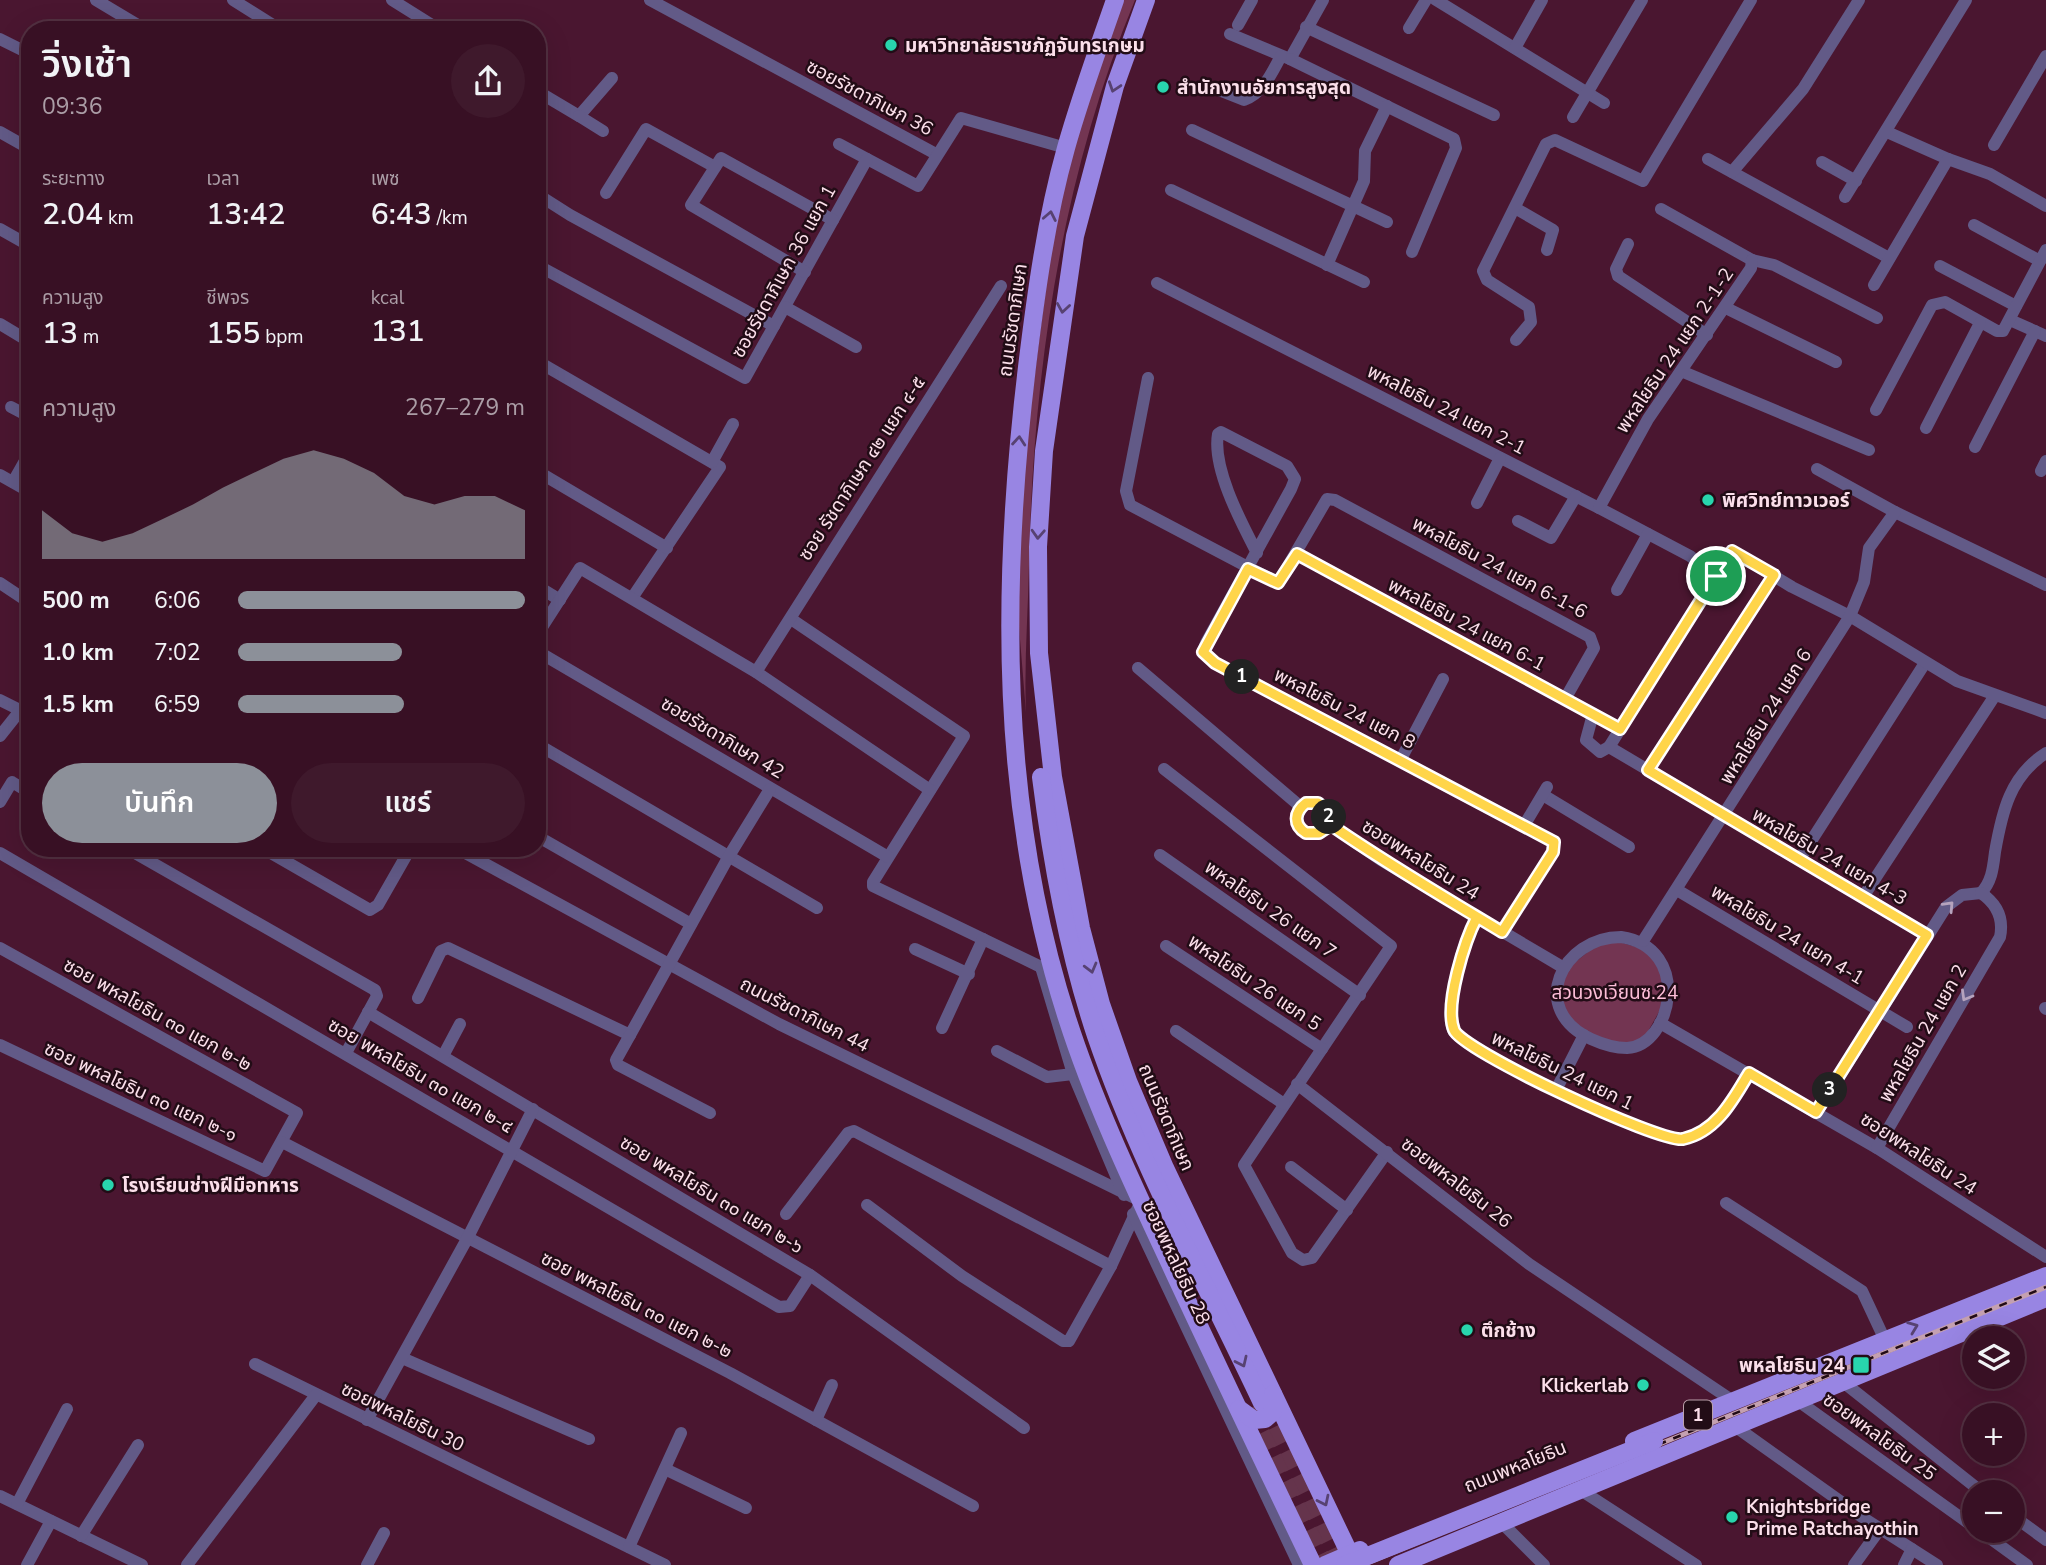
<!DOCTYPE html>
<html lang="th">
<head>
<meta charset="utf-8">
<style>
	:root { --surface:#381024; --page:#3f192c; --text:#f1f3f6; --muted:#ab9da6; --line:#523041; --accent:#8c9099 }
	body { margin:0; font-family:"Nunito Sans","Noto Sans Thai",sans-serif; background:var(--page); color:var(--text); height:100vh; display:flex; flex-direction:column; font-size:26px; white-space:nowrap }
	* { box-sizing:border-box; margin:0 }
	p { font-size:23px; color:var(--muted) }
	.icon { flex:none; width:38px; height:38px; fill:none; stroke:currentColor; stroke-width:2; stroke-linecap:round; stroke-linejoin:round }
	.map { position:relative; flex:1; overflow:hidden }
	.drawer { position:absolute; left:21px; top:21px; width:525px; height:836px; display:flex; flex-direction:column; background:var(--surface); border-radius:28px; box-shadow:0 7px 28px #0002,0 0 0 2px var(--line) }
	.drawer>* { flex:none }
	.fabs { position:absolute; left:1962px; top:1326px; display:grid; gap:14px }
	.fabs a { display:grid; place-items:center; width:63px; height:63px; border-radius:50%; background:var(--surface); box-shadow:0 7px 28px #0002,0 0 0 2px var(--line); font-size:35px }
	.pin { position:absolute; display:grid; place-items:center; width:60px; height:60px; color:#fff; margin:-30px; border:4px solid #fff; border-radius:50%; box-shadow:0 2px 7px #0007 }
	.km { position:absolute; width:35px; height:35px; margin:-18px; border-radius:50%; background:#222; color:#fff; font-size:19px; line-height:35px; text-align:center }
	.round { display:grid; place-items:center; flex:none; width:74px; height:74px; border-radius:37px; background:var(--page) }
	.summary { display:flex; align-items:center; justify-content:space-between; height:119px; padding:0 21px }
	h1 { font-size:38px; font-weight:600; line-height:52px }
	.metrics { display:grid; grid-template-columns:repeat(3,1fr); gap:10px; height:119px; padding:7px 21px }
	.metrics div { display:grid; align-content:center }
	.metrics b { font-size:30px; font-weight:600 }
	.metrics small { font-size:19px; font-weight:400 }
	.metrics p { font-size:19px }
	.chart { height:196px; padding:14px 21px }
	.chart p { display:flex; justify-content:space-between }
	.chart svg { width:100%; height:126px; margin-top:7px; fill:var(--accent); opacity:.7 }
	.action { display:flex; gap:14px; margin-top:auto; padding:14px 21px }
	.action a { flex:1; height:80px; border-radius:42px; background:var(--accent); color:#fff; font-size:28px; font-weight:600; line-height:80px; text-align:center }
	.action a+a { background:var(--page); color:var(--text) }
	ul { padding:0 21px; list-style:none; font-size:23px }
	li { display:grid; grid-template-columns:112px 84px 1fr; align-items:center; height:52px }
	li i { height:18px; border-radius:9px; background:var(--accent) }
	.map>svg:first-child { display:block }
</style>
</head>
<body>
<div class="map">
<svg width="2046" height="1565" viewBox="0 0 2046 1565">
	<rect width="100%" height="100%" fill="#4a1630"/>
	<g fill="#733552">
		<path d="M 1123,0 L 1135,0 C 1061,178 1033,373 1029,565 C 1028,614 1024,664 1026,713 L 1017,602 L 1020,490 L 1052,240 L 1067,164 Z"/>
		<polygon points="1605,938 1654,952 1669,994 1642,1042 1622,1047 1578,1032 1556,1000 1562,973"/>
	</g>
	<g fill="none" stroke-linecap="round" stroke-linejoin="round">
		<g stroke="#65344c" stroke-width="18" stroke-dasharray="18 9" stroke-linecap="butt">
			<polyline points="1262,1403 1341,1565"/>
			<polyline points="1249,1409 1325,1565"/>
		</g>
		<g stroke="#625a87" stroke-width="12">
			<polyline points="96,0 146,30"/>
			<polyline points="233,0 281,30"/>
			<polyline points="392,0 440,30"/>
			<polyline points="650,0 936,154"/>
			<polyline points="1436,0 1604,103"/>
			<polyline points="1238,25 1252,0"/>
			<polyline points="1306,27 1494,115"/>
			<polyline points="1409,28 1426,0"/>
			<polyline points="1230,34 1290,59 1323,0"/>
			<polyline points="0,39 30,54"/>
			<polyline points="1515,48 1542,0"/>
			<polyline points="1290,59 1454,139 1456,148 1412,252"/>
			<path d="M 1206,85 L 1244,100 C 1264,92 1271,74 1281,56"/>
			<polyline points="537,91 579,116 612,78"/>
			<polyline points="579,116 603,131"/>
			<polyline points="1573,117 1642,0"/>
			<polyline points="1192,130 1387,222"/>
			<polyline points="0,132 30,149"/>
			<polyline points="1887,132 1948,159 1990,174 2046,206"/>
			<polyline points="839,144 918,186 961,118 1066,148"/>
			<polyline points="1994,145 2046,56"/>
			<polyline points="1708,159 1889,258"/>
			<polyline points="1822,162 1856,181"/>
			<polyline points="1732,172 1803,89 1859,0"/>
			<polyline points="1171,190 1364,282"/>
			<polyline points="606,193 646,129 715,167"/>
			<polyline points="537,194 570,215 774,326"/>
			<polyline points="1845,197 1966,0"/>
			<polyline points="1515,208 1553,230 1547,250"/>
			<polyline points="1661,209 1752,260"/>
			<polyline points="1974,225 2040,261"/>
			<polyline points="0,229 30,246"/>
			<polyline points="1628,244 1616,269 1618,276 1707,335"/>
			<polyline points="1752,260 1774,265 1877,318"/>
			<polyline points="537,265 745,378 867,159"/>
			<polyline points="1327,265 1364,181 1365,151 1387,106"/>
			<polyline points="1940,266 2016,306"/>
			<polyline points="805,272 691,205 721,158 833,220"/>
			<polyline points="1157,283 1599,508 1690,556 1716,576"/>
			<polyline points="1874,285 1948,159"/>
			<polyline points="785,307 856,347"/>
			<polyline points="1726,308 1836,362"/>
			<polyline points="2010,320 2046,336"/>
			<polyline points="0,324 30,342"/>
			<polyline points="1516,340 1531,322 1529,307 1487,280 1483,271 1546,144 1555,140 1643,181 1751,0"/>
			<polyline points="537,361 720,467 632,598"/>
			<polyline points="1681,371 1869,450"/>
			<polyline points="1148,378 1126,491 1130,505 1278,583 1327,499 1335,500 1590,637 1594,648 1565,699"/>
			<polyline points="11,407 30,417"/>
			<polyline points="1876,410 1932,305 1945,302 1997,331 2003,331 2046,250"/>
			<polyline points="1926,428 1980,323"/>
			<polyline points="1975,447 2035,331"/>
			<polyline points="712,462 733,424"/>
			<polyline points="1817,469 1895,512 2046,585"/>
			<polyline points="537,471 667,548"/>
			<polyline points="2041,471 2046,461"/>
			<polyline points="0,475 30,492"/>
			<polyline points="13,482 30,452"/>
			<polyline points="1477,503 1500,458"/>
			<polyline points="1599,508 1648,419 1751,268 1752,260"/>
			<polyline points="1518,521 1551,538 1576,496"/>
			<path d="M 1257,553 C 1241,522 1212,468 1218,434 L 1221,432 L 1287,466 L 1295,479 L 1291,489 L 1206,643 L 1203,652 L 1215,663 L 1554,842 L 1553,852 L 1502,932"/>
			<polyline points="1297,554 1620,729"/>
			<polyline points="0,583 30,603"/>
			<polyline points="537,586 560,600"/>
			<polyline points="1617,590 1648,534"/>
			<polyline points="791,619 964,736 873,882 873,886 1041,967 1048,966"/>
			<polyline points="537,635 580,568 756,672 930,790"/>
			<polyline points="537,651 888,857"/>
			<polyline points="1138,668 1301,807"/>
			<polyline points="756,672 1001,286"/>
			<polyline points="0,700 30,715"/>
			<polyline points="1593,714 1586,740 1600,752 1609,747"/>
			<polyline points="0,736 19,712"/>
			<polyline points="537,744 817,908"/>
			<polyline points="1401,759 1443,679"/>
			<polyline points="1164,769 1391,946 1244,1165 1292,1253 1303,1260 1312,1258 1387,1152"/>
			<polyline points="1648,770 1774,575"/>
			<polyline points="1543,795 1629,847"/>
			<circle cx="1313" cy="818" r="16"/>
			<polyline points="0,802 12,782 30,793"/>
			<polyline points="1525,824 1547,787"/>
			<polyline points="1331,825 1381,860 1564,968"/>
			<polyline points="537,836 691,924"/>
			<polyline points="128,849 375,990 377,996 346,1053"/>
			<polyline points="264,849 370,910 378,905 410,849"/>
			<polyline points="458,849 779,1024 1141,1201 1111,1266 1069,1341 1063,1341 962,1276 867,1205"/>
			<polyline points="0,853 779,1307 790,1306 810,1275"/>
			<polyline points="1160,855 1360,995"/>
			<polyline points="1799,860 1925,663"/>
			<polyline points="1677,890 1907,1027"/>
			<path d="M 1981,893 C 1992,881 1993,868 1995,852 C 2002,812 2010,776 2046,753"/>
			<polyline points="1863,897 1994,697"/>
			<path d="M 1477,917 C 1464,940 1444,1005 1453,1030 C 1461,1050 1659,1143 1683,1139 C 1716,1132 1733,1100 1749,1073"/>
			<polyline points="1927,935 1609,747 1732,551 1792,587 1850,616 1957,681 2046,713"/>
			<path d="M 1621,937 C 1693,948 1672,1046 1627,1048 C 1615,1048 1602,1044 1591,1039 C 1527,1009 1562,937 1621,937 Z"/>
			<polyline points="1643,941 1850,616 1864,582 1869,548 1895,512"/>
			<polyline points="1166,946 1322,1049"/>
			<polyline points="0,948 297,1113 265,1171 0,1045"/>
			<polyline points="915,949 969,974"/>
			<polyline points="1041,967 1073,1074 1124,1195"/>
			<polyline points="418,998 441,951 448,948 630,1035 729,856 770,789"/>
			<polyline points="2045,1008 2046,1009"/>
			<polyline points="368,1012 810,1275 1024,1428"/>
			<polyline points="1660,1023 1877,1148 2046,1257"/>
			<polyline points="942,1028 983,939"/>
			<polyline points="1176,1031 1284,1104"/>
			<polyline points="630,1035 616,1060 618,1065 710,1113"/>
			<polyline points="997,1051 1047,1077 1073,1074"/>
			<polyline points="443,1056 460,1024"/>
			<polyline points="1297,1084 1529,1264 1733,1401"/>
			<polyline points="1556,1090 1584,1035"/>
			<polyline points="1817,1112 1946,907 1962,895 1981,893"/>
			<polyline points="282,1142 730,1373 973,1506"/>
			<path d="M 1877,1148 L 2000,937 C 2004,918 1997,904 1981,893"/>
			<polyline points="1291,1167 1347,1210"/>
			<polyline points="1726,1203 1862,1291 1884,1338"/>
			<polyline points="786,1214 848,1133 854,1131 1111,1266"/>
			<polyline points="1133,1214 1299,1565"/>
			<polyline points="402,1358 589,1439"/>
			<polyline points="255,1364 665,1565"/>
			<polyline points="1843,1382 1983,1493"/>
			<polyline points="1797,1400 1974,1527"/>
			<polyline points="367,1420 467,1239 533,1109"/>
			<polyline points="816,1420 832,1385"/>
			<polyline points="1736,1427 1865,1519 1937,1565"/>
			<polyline points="665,1469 746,1508"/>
			<polyline points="1579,1489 1696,1565"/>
			<polyline points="0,1496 142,1565"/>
			<polyline points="17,1504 67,1409"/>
			<polyline points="2012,1515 2046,1540"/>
			<polyline points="1502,1523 1544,1565"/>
			<polyline points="1980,1531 2027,1565"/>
			<polyline points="81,1536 138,1445"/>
			<polyline points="629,1547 681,1433"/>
			<polyline points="27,1565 51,1521"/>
			<polyline points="187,1565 316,1395"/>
			<polyline points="367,1565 384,1533"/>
			<polyline points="1854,1565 1880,1529"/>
			<polyline points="1904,1565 1912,1549"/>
		</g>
		<g stroke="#9885e3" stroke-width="18">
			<path d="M 1115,0 C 1098,49 1080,98 1066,148 C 1046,219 1036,293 1027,367 C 1001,584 999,807 1067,1018 C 1093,1099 1129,1176 1165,1253 C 1213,1357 1263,1461 1313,1565"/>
			<polyline points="1146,0 1115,86 1075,236 1044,451 1038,547 1039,653 1053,777 1081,928 1101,1004 1128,1081 1165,1168 1355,1565"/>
			<path d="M 1041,777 C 1052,864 1068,952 1096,1036 C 1139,1162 1205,1282 1262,1403"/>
			<polyline points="1239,1409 1254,1420 1265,1419 1273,1412 1273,1394"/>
			<polyline points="1634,1441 2046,1276"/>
			<polyline points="1325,1565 1360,1550"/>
			<polyline points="1398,1565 2046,1298"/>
		</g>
		<defs>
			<polyline id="rail" points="1362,1565 2046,1287"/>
		</defs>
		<use href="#rail" stroke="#c4a0b0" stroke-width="5"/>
		<use href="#rail" stroke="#220c16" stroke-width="2.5" stroke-dasharray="8" stroke-linecap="butt"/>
		<polyline stroke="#9885e3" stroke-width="18" points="1345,1565 1654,1441"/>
	</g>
	<defs><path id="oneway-chevron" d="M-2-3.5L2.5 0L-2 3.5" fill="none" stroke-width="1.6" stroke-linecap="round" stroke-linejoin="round" transform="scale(1.75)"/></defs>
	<g stroke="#574272">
		<use href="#oneway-chevron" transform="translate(1114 87) rotate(108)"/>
		<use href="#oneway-chevron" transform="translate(1050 216) rotate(-79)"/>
		<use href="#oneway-chevron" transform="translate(1063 308) rotate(99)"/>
		<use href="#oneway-chevron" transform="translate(1019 441) rotate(-85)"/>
		<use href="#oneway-chevron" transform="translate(1038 534) rotate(93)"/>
		<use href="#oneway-chevron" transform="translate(1091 968) rotate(75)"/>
		<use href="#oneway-chevron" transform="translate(1913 1327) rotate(-21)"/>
		<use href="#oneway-chevron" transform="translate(1242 1362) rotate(65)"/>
		<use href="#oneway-chevron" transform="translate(1324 1501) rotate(64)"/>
	</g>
	<g stroke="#b6a3bd">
		<use href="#oneway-chevron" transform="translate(1949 906) rotate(-47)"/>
		<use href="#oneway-chevron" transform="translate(1966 996) rotate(120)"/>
	</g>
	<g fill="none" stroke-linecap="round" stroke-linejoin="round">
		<defs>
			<path id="route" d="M 1716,576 L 1620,729 L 1297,554 L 1278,583 L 1248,569 L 1203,652 L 1215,663 L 1554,842 L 1553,852 L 1502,932 C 1444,897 1386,863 1331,825 L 1319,833 L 1306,833 C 1293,825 1294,812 1306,803 L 1318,803 L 1328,812 L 1331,825 C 1378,858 1427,887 1477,917 C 1465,940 1444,1005 1454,1030 C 1461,1050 1659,1143 1683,1139 C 1716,1132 1733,1100 1749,1073 L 1816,1112 L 1927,935 L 1648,770 L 1774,575 L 1732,551 L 1716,576"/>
		</defs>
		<use href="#route" stroke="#fff" stroke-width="14"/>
		<use href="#route" stroke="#ffd54a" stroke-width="9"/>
	</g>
	<g fill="#28d5ad" stroke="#220c16" stroke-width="2.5">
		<circle cx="891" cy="45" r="7"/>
		<circle cx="1163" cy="87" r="7"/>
		<circle cx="1708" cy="500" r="7"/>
		<circle cx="108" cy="1185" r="7"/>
		<circle cx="1467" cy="1330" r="7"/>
		<rect x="1852" y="1356" width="18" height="18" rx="3.5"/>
		<circle cx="1643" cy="1385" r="7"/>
		<circle cx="1732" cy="1517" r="7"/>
	</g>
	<g text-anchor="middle" stroke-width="5" stroke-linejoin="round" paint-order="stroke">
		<rect fill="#220c16" stroke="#baa0aa" stroke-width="2" x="1684" y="1400.5" width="28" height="29" rx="5"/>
		<g font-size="18" font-weight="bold" fill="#fbdfea">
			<text x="1698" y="1421">1</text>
		</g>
		<g font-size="19" font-weight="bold" fill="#fbdfea" stroke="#220c16" text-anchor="start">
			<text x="905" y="52">มหาวิทยาลัยราชภัฏจันทรเกษม</text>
			<text x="1177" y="94">สำนักงานอัยการสูงสุด</text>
			<text x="1722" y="507">พิศวิทย์ทาวเวอร์</text>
			<text x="122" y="1192">โรงเรียนช่างฝีมือทหาร</text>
			<text x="1481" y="1337">ตึกช้าง</text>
			<text x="1845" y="1372" text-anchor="end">พหลโยธิน 24</text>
			<text x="1629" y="1392" text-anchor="end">Klickerlab</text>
			<text x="1746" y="1513">Knightsbridge<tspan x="1746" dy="22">Prime Ratchayothin</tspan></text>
		</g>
		<g font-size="19" fill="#fbdfea" stroke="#220c16">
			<text transform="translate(870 97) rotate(28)" y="7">ซอยรัชดาภิเษก 36</text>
			<text transform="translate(783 271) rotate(-61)" y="7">ซอยรัชดาภิเษก 36 แยก 1</text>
			<text transform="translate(1012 320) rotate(-82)" y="7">ถนนรัชดาภิเษก</text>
			<text transform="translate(1674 350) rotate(-56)" y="7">พหลโยธิน 24 แยก 2-1-2</text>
			<text transform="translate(1447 409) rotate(27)" y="7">พหลโยธิน 24 แยก 2-1</text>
			<text transform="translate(861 468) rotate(-57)" y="7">ซอย รัชดาภิเษก ๔๒ แยก ๔-๕</text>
			<text transform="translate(1500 567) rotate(28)" y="7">พหลโยธิน 24 แยก 6-1-6</text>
			<text transform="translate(1467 624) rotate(28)" y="7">พหลโยธิน 24 แยก 6-1</text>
			<text transform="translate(1345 708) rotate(27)" y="7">พหลโยธิน 24 แยก 8</text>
			<text transform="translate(1765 716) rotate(-58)" y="7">พหลโยธิน 24 แยก 6</text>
			<text transform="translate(723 737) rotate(31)" y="7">ซอยรัชดาภิเษก 42</text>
			<text transform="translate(1830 856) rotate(30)" y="7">พหลโยธิน 24 แยก 4-3</text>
			<text transform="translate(1421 859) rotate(32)" y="7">ซอยพหลโยธิน 24</text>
			<text transform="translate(1271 909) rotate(35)" y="7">พหลโยธิน 26 แยก 7</text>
			<text transform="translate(1788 934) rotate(31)" y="7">พหลโยธิน 24 แยก 4-1</text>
			<text transform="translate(1255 982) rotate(34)" y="7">พหลโยธิน 26 แยก 5</text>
			<text transform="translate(158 1014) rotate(29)" y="7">ซอย พหลโยธิน ๓๐ แยก ๒-๒</text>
			<text transform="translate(805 1014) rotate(27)" y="7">ถนนรัชดาภิเษก 44</text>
			<text transform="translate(1922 1033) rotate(-60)" y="7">พหลโยธิน 24 แยก 2</text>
			<text transform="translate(1563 1070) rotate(26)" y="7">พหลโยธิน 24 แยก 1</text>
			<text transform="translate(421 1075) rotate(30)" y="7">ซอย พหลโยธิน ๓๐ แยก ๒-๔</text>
			<text transform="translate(141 1091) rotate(25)" y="7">ซอย พหลโยธิน ๓๐ แยก ๒-๑</text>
			<text transform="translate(1167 1117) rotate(67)" y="7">ถนนรัชดาภิเษก</text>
			<text transform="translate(1919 1153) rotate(33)" y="7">ซอยพหลโยธิน 24</text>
			<text transform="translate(1457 1182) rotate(38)" y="7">ซอยพหลโยธิน 26</text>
			<text transform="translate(712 1194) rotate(31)" y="7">ซอย พหลโยธิน ๓๐ แยก ๒-๖</text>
			<text transform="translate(1177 1262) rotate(65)" y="7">ซอยพหลโยธิน 28</text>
			<text transform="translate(637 1304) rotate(27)" y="7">ซอย พหลโยธิน ๓๐ แยก ๒-๒</text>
			<text transform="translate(403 1416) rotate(26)" y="7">ซอยพหลโยธิน 30</text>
			<text transform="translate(1880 1436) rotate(36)" y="7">ซอยพหลโยธิน 25</text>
			<text transform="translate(1515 1466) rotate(-22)" y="7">ถนนพหลโยธิน</text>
		</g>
		<g font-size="19" fill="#fdbed8" stroke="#220c16">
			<text x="1615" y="999">สวนวงเวียนซ.24</text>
		</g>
	</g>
</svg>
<div class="fabs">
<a><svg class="icon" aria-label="layers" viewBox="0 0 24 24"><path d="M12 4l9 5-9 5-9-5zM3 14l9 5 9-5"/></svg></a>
<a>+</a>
<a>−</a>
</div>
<div class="pin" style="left:1716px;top:576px;background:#1e9e55"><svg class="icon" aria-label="arrive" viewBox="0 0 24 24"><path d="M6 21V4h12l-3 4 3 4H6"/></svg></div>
<b class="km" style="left:1242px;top:677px">1</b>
<b class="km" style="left:1329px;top:817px">2</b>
<b class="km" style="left:1830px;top:1090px">3</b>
<section class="drawer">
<div class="summary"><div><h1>วิ่งเช้า</h1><p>09:36</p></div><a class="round"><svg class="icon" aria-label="share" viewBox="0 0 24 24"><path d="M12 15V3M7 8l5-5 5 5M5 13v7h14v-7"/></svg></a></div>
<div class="metrics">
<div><p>ระยะทาง</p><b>2.04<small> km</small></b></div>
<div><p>เวลา</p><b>13:42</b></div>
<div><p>เพซ</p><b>6:43<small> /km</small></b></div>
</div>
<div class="metrics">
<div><p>ความสูง</p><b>13<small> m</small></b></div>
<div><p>ชีพจร</p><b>155<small> bpm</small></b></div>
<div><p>kcal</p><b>131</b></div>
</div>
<div class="chart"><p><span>ความสูง</span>267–279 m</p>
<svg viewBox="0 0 160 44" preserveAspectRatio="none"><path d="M0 44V27L10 35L20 38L30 35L40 30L50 25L60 19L70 14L80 9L90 6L100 9L110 14L120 22L130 25L140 22L150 22L160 27V44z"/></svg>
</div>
<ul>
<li><b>500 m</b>6:06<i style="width:100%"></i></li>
<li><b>1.0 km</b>7:02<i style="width:57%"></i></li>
<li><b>1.5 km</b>6:59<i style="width:58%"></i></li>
</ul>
<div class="action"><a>บันทึก</a><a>แชร์</a></div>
</section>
</div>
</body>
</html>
